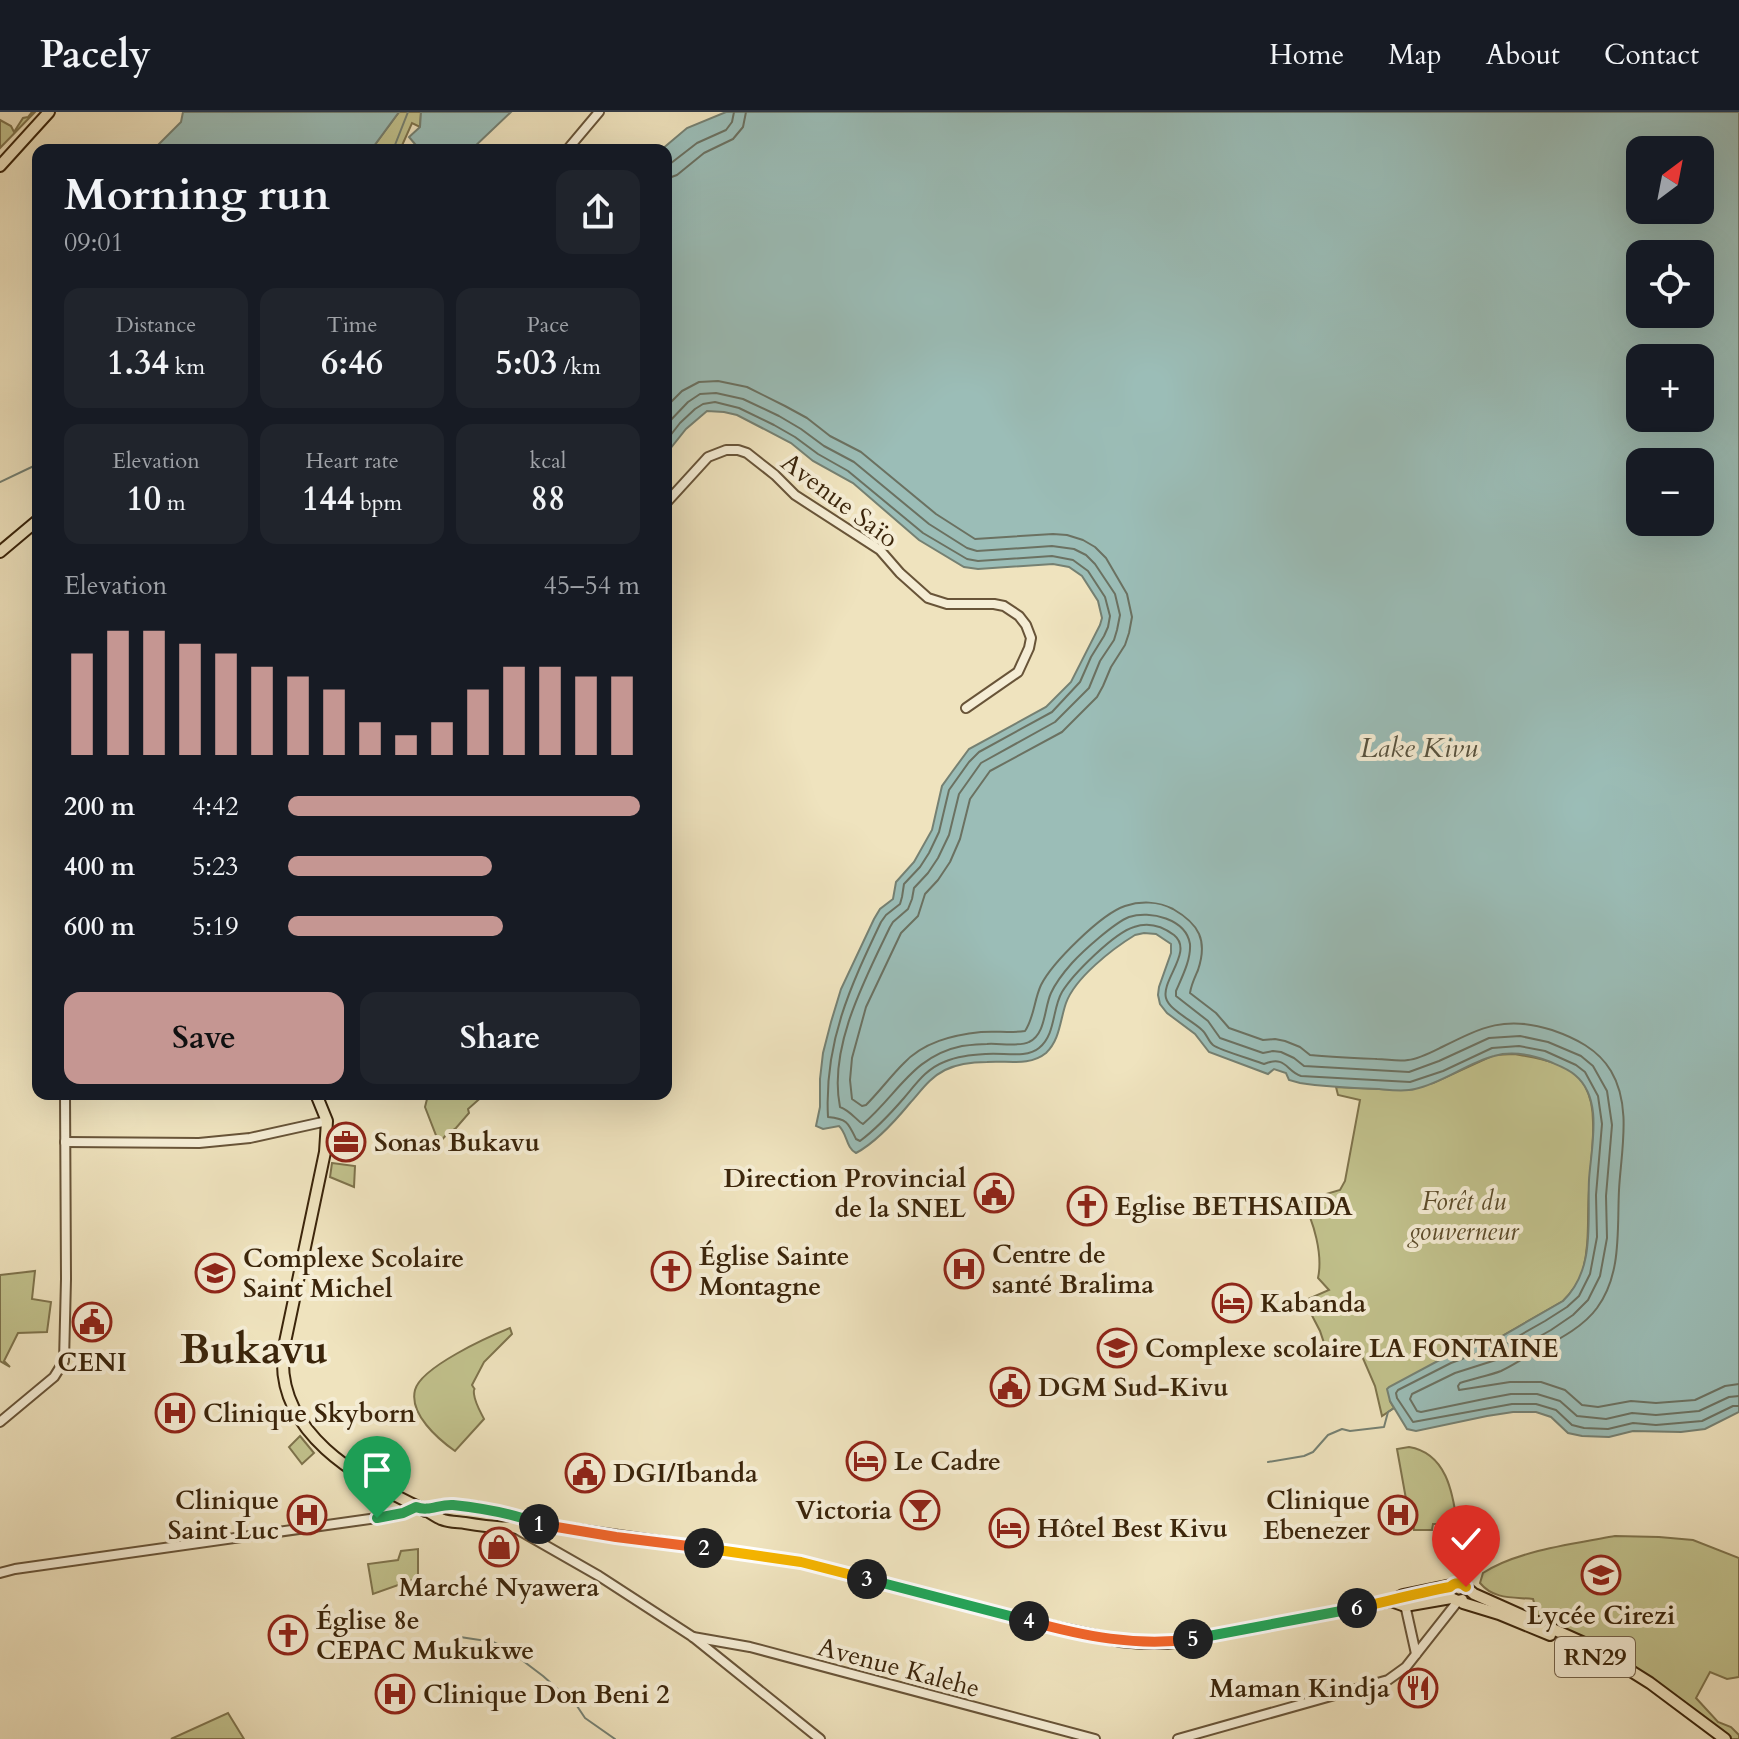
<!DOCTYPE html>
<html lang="en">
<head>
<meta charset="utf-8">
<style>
	:root { --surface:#171b24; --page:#20242c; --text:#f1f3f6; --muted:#9ea1a6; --line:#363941; --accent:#c59692 }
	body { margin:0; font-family:Cardo,serif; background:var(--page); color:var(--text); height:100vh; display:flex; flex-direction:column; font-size:30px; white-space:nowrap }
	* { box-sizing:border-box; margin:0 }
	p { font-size:26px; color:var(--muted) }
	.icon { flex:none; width:44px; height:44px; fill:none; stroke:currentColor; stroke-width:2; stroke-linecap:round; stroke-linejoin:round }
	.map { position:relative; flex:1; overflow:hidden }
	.panel { position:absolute; left:32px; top:32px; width:640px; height:956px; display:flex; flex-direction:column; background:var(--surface); border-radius:16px; box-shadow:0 8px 32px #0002 }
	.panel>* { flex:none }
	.needle { width:52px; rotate:32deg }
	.tools { position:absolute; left:1626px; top:24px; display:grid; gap:16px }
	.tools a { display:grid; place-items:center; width:88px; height:88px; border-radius:16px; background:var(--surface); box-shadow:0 8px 32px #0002; font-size:40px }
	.pin { position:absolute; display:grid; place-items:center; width:68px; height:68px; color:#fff; margin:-82px -34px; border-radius:50% 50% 50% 0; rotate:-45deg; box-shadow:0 0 8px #0007 }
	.pin .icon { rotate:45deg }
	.km { position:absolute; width:40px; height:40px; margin:-20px; border-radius:50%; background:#222; color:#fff; font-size:22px; line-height:40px; text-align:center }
	.round { display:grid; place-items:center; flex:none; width:84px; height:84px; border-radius:16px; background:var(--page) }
	.headline { display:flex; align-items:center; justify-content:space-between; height:136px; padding:0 32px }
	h1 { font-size:44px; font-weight:700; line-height:60px }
	.stats { display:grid; grid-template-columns:repeat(3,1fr); gap:12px; height:136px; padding:8px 32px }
	.stats div { display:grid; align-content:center; border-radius:16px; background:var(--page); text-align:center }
	.stats b { font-size:34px; font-weight:700 }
	.stats small { font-size:22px; font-weight:400 }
	.stats p { font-size:22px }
	.chart { height:224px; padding:16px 32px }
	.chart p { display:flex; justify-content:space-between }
	.chart svg { width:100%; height:144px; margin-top:8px; stroke:var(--accent); stroke-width:6 }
	.action { display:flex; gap:16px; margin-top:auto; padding:16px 32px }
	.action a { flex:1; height:92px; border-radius:16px; background:var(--accent); color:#111; font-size:32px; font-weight:700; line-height:92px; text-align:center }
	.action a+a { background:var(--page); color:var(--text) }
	ul { padding:0 32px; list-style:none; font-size:26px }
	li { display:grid; grid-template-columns:128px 96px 1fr; align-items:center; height:60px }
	li i { height:20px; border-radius:10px; background:var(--accent) }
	header { display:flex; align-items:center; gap:48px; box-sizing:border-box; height:112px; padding:0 40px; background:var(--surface); border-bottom:2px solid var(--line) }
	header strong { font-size:38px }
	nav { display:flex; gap:44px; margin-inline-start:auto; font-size:28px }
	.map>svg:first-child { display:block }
</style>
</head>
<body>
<header>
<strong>Pacely</strong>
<nav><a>Home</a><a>Map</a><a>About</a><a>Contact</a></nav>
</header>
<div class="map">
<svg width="1739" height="1627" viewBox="0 0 1739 1627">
	<rect width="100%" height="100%" fill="#efe3be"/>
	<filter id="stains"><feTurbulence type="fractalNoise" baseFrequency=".0025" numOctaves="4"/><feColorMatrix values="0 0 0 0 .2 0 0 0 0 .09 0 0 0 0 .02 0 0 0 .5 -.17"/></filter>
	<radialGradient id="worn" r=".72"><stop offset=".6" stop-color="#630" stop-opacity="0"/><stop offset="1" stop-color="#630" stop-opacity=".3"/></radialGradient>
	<g fill="#c1c18c" stroke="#7e734c" stroke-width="2">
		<polygon points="32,0 35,0 0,36 0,8 11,14 14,20 23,6 28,5"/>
		<polygon points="399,0 421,0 420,15 412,11 400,38 371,38"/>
		<path d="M 1514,942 C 1538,946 1571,950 1585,974 C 1591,985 1593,998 1593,1010 C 1594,1032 1590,1056 1589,1078 C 1587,1105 1590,1131 1583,1158 C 1579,1171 1572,1180 1563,1189 L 1490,1231 L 1474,1234 L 1390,1289 L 1394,1296 L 1382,1304 L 1375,1274 L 1359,1237 L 1327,1240 L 1320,1219 L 1306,1192 L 1306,1188 L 1329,1178 L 1318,1166 C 1323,1143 1314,1109 1302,1089 L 1340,1078 L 1345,1069 L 1360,988 L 1338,983 L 1336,975 L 1402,978 L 1433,971 L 1494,943 Z"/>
		<polygon points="433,982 485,982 468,997 469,1001 456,1016 447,1022 439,1031 425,995 427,987"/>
		<polygon points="332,1051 355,1054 354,1075 330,1065"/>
		<polygon points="35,1159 32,1187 51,1190 47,1220 18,1221 4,1249 10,1255 0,1249 0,1163"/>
		<path d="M 510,1216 L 512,1222 L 484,1250 L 472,1273 C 477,1281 473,1273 474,1282 C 475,1291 480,1299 484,1307 L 455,1339 C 438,1327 409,1302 415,1278 C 421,1255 488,1225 510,1216 Z"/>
		<polygon points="300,1324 314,1341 302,1352 289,1335"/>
		<path d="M 1409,1335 C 1446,1341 1453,1380 1457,1412 L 1433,1412 L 1432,1418 L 1414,1418 L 1411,1394 L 1406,1387 L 1397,1337 Z"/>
		<path d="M 1615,1424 L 1659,1425 L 1693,1428 L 1739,1446 L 1739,1565 L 1727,1567 L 1710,1560 L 1696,1586 L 1718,1610 L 1731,1615 L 1739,1623 L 1739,1627 L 1723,1627 L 1643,1567 L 1527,1505 L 1530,1496 L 1535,1494 L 1533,1487 C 1514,1485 1494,1488 1480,1471 L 1483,1461 C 1516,1439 1576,1431 1615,1424 Z"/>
		<polygon points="418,1437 418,1466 373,1482 368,1452 398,1448 401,1439"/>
		<polygon points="228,1601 244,1627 171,1627"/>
	</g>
	<g fill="#9bbdb7" stroke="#758072" stroke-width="2" fill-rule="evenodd">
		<polygon points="183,0 399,0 371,38 153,38 181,10"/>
		<polygon points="421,0 511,0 471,38 420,38 409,25 420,15"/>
		<path d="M 726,0 L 1739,0 L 1739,1300 L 1705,1317 L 1681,1320 L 1633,1319 L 1609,1325 L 1582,1324 L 1568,1321 L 1551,1305 L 1536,1300 L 1513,1300 L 1487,1304 L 1416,1319 L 1407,1317 L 1390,1289 L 1387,1277 L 1389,1275 L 1447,1244 L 1474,1234 L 1490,1231 L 1563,1189 C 1596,1157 1587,1109 1589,1068 C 1591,1035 1604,987 1575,963 C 1567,956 1557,953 1548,949 C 1532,943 1511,939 1494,944 C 1467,951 1443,971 1415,977 C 1404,980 1390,978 1379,977 C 1352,976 1326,975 1300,971 L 1289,968 L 1286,961 L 1274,957 L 1268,962 L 1209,940 L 1195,922 L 1167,901 L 1160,892 L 1158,883 L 1159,875 L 1171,841 L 1171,832 L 1156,822 L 1144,821 L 1135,823 C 1112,837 1075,866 1066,891 C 1060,908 1060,928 1046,941 C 1029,955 1006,948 987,950 C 973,950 957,952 945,958 C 929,966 921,979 910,991 C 896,1008 875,1031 856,1041 C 846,1036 847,1021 839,1014 L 823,1017 L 816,1014 L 820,995 L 820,967 L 823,941 L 831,910 L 841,877 L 874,807 L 880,797 L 893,787 L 896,770 L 914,750 L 932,718 L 942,674 L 952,660 L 969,637 L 1046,595 L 1071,570 L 1100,513 L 1102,506 L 1098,489 L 1082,464 L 1069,455 L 1053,452 L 978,457 L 964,455 L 919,428 L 853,371 L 813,349 L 791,331 L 737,303 L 724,300 L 707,299 L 686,317 L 666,342 L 666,38 L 661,38 L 687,16 ZM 1640,38 L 1700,38 L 1700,98 L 1640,98 ZM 1640,142 L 1700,142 L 1700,202 L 1640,202 ZM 1700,246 L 1700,306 L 1640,306 L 1640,246 ZM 1640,350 L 1700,350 L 1700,410 L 1640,410 Z"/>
	</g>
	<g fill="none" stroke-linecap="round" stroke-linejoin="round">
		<g stroke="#6b7161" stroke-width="2">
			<polyline points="666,55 697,31 726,18 732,10 734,0"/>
			<polyline points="666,67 677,63 704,41 733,27 743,15 746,0"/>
			<path d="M 666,295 L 682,279 L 699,270 L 718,269 L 747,275 L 785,294 L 807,306 L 830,324 L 861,340 L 936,402 L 975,427 L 1053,422 L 1067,423 L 1083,428 L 1095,435 L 1106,446 L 1127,482 L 1132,505 L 1129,521 L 1125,533 L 1111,555 L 1103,574 L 1097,585 L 1062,620 L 990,659 L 970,687 L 960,727 L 950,750 L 938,768 L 925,782 L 918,804 L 901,821 L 866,895 L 852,946 L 850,968 L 852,987 L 862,994 L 866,993 C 879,980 890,965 903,952 C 923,930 953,923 981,920 C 996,919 1011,921 1025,919 C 1034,906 1034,888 1041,873 C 1052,851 1101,802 1125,794 C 1140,789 1158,789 1173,797 C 1199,812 1208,828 1198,858 C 1195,865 1191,873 1190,881 L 1216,901 L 1229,916 L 1263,928 L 1275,927 L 1285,929 L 1300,935 L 1310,943 C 1332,945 1355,946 1377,947 C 1387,947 1398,950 1408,948 C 1419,947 1432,940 1442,935 C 1482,915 1506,903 1552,918 C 1575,926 1598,937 1611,959 C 1632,994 1621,1040 1619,1078 C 1617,1118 1622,1162 1597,1196 C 1581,1218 1551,1231 1528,1244 C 1519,1249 1510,1255 1501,1259 C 1488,1264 1474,1266 1460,1271 L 1458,1274 L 1459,1278 L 1510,1270 L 1541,1270 L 1565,1278 L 1582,1293 L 1598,1295 L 1631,1289 L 1656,1291 L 1695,1288 L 1725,1274 L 1739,1272"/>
			<path d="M 666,313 L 688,290 L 700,282 L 716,281 L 743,287 L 779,304 L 801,317 L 824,334 L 854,350 L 929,412 L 967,436 L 977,439 L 1052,434 L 1074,437 L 1086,443 L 1095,452 L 1115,482 L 1120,503 L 1117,518 L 1114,528 L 1100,549 L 1089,576 L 1055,610 L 981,651 L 959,682 L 949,723 L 938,746 L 928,761 L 914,776 L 912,787 L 908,797 L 893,810 L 890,815 C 865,867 828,936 840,995 C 851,999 858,1010 863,1012 C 898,982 913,944 962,934 C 970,933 979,932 987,932 C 998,931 1020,935 1029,930 C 1046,922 1044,896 1051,881 C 1056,870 1064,860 1072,851 C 1083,839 1114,811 1129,805 C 1150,798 1186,807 1190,832 C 1191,848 1182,865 1176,879 L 1176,884 L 1208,909 L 1220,926 L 1263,941 L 1273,939 L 1281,940 L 1294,946 L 1304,954 L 1409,960 L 1439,949 L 1489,926 L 1520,924 L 1548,930 L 1581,944 L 1593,954 L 1607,979 L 1612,1013 L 1606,1084 L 1607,1126 L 1600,1164 L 1588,1188 L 1573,1203 L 1551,1218 L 1499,1247 L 1455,1261 L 1412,1282 L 1410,1287 L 1417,1299 L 1421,1300 L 1484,1287 L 1511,1282 L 1537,1282 L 1560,1289 L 1577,1304 L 1606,1307 L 1632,1301 L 1656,1303 L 1699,1299 L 1729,1285 L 1739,1284"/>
			<path d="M 666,329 L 680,311 L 695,297 L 703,292 L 715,290 L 739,296 L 774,313 L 795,325 L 818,342 L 848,359 L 923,421 L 967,447 L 978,449 L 1052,444 L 1073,448 L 1088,459 L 1105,485 L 1110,504 L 1108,515 L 1104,524 L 1091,545 L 1080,570 L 1052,600 L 979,640 L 969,650 L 949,678 L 939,720 L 929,741 L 920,755 L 904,772 L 902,785 L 900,792 L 886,803 L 881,810 C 850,875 824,931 828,1005 C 847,1007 848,1010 856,1027 L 860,1029 C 876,1017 891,1001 904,986 C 916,972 926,957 944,950 C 957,944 972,943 986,942 C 1002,940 1026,947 1039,936 C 1056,922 1052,897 1062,880 C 1073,862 1114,821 1134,815 C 1148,810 1162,814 1174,823 C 1194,839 1161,868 1166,886 C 1169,898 1193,909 1202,918 C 1207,922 1208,929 1213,933 C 1219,938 1254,948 1264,952 C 1286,943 1286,959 1301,964 L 1410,970 L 1443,959 L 1492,936 L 1519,934 L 1545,939 L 1576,953 L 1585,960 L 1598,984 L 1602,1012 L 1596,1083 L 1597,1125 L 1590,1162 L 1579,1184 L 1567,1195 L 1545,1209 L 1494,1238 L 1475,1242 L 1451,1251 L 1398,1278 L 1396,1281 L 1397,1286 L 1413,1310 L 1512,1292 L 1536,1292 L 1556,1298 L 1572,1313 L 1584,1316 L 1608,1317 L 1633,1311 L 1656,1313 L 1702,1309 L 1733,1294 L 1739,1294"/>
		</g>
		<g stroke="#758072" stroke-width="2">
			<polyline points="393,38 408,0"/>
			<polyline points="0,370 38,352"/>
			<polyline points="1268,1350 1304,1344 1313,1340 1328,1323 1342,1317 1350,1319 1384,1315 1388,1300 1394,1296"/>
			<polyline points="460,1525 493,1530 506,1536 543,1564 577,1594 585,1606 615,1627"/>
		</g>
		<defs>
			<g id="tertiary">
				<polyline points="567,38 599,0"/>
				<polyline points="666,391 708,345 726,338 738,338 747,341 775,363 795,383 880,438 900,461 928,486 947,492 994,492 1004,494 1019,504 1026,513 1031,526 1029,536 1018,560 966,596"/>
				<polyline points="65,1030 199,1031 250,1026 327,1009"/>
				<polyline points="0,1310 54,1265 64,1249 66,1167 65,982"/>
				<polyline points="515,1416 599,1464 693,1525 820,1627"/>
				<polyline points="0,1461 15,1457 377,1406 403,1401 416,1395"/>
				<polyline points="1404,1488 1416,1542"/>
				<polyline points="693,1525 750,1535 1095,1627"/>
				<polyline points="1178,1627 1388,1568 1406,1555 1458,1489"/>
			</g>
			<g id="primary">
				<polyline points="0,440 38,408"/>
				<path d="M 316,982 L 327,1009 L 325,1040 L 284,1235 C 272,1320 360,1368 425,1398 C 431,1401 436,1405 441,1407 C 448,1410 458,1410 465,1411 C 490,1415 514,1418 538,1413"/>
				<path d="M 425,1399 C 433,1396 442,1392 450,1393 C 489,1394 526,1409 563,1416 L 801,1450 L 1040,1512 L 1120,1529 L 1143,1531 L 1167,1531 L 1194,1527 L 1391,1489 L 1403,1483 L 1461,1471 L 1474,1482 L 1584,1531 L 1607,1544 L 1650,1571 L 1725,1627"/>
				<polyline points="1451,1486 1458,1489 1462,1488 1463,1491 1499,1502 1550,1523"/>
				<polyline points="1391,1489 1405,1494 1451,1486"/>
			</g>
			<polyline id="trunk" points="0,54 49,0"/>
		</defs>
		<use href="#tertiary" stroke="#685438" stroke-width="12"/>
		<use href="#primary" stroke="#3b250b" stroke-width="14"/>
		<use href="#trunk" stroke="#3b250b" stroke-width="14"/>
		<use href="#tertiary" stroke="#f5edd5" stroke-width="8"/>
		<use href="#primary" stroke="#efe3be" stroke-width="10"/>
		<use href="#trunk" stroke="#efe3be" stroke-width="10"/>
	</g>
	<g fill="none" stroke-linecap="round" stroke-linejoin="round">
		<defs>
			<path id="split-1" d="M 377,1406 L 403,1401 L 416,1395 C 429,1400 439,1392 453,1393 C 481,1396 512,1401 539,1412"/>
			<polyline id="split-2" points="539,1412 616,1425 704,1436"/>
			<polyline id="split-3" points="704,1436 801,1450 867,1467"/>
			<polyline id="split-4" points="867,1467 1029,1509"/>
			<path id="split-5" d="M 1029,1509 C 1083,1524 1137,1535 1193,1527"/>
			<polyline id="split-6" points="1193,1527 1357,1496"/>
			<path id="split-7" d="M 1357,1496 C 1388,1489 1418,1481 1450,1475 C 1455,1470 1461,1470 1466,1475"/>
		</defs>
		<use href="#split-1" stroke="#fff" stroke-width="16"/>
		<use href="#split-2" stroke="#fff" stroke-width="16"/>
		<use href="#split-3" stroke="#fff" stroke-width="16"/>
		<use href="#split-4" stroke="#fff" stroke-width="16"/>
		<use href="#split-5" stroke="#fff" stroke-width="16"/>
		<use href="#split-6" stroke="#fff" stroke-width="16"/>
		<use href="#split-7" stroke="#fff" stroke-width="16"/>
		<use href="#split-1" stroke="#22a559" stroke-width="10"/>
		<use href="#split-2" stroke="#f0652b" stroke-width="10"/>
		<use href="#split-3" stroke="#f5b400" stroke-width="10"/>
		<use href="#split-4" stroke="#22a559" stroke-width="10"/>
		<use href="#split-5" stroke="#f0652b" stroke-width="10"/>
		<use href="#split-6" stroke="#22a559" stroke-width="10"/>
		<use href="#split-7" stroke="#f5b400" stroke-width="10"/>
	</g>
	<defs>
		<symbol id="office-ring" viewBox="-11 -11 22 22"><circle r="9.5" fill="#f5edd5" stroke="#8f2418" stroke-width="1.5"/><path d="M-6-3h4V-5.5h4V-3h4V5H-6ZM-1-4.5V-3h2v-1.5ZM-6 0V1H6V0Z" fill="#8f2418"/></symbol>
		<symbol id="civic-ring" viewBox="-11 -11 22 22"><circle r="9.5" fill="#f5edd5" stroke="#8f2418" stroke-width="1.5"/><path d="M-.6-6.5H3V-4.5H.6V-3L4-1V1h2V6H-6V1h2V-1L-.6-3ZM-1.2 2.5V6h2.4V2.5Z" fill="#8f2418"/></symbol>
		<symbol id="church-ring" viewBox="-11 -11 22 22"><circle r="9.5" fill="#f5edd5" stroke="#8f2418" stroke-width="1.5"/><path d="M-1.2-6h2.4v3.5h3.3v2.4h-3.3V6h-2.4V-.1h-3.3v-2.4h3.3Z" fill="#8f2418"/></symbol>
		<symbol id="hospital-ring" viewBox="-11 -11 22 22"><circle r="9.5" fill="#f5edd5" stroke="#8f2418" stroke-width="1.5"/><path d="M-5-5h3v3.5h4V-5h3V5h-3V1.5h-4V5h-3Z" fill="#8f2418"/></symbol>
		<symbol id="school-ring" viewBox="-11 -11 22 22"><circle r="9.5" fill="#f5edd5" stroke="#8f2418" stroke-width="1.5"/><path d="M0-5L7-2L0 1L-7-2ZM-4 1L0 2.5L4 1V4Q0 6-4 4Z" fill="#8f2418"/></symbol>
		<symbol id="hotel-ring" viewBox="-11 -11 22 22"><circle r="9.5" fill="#f5edd5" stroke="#8f2418" stroke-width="1.5"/><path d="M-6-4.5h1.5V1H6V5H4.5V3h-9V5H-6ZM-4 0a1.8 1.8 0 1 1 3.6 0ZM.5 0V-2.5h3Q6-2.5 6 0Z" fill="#8f2418"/></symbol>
		<symbol id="bar-ring" viewBox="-11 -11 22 22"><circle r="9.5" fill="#f5edd5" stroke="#8f2418" stroke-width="1.5"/><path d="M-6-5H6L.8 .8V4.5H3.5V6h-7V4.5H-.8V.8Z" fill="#8f2418"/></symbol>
		<symbol id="shop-ring" viewBox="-11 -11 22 22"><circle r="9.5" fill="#f5edd5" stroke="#8f2418" stroke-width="1.5"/><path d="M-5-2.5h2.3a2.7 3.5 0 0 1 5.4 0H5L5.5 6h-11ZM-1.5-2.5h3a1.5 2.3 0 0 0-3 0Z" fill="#8f2418"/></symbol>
		<symbol id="restaurant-ring" viewBox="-11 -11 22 22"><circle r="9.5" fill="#f5edd5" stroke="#8f2418" stroke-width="1.5"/><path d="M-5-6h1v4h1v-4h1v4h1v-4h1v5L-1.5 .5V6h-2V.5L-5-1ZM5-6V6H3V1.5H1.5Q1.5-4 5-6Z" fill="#8f2418"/></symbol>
	</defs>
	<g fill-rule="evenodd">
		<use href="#office-ring" x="324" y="1008" width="44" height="44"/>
		<use href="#civic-ring" x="972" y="1059" width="44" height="44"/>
		<use href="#church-ring" x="1065" y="1072" width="44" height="44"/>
		<use href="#hospital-ring" x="942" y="1135" width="44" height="44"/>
		<use href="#church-ring" x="649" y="1137" width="44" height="44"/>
		<use href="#school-ring" x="193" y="1139" width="44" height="44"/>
		<use href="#hotel-ring" x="1210" y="1169" width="44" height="44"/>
		<use href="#civic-ring" x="70" y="1188" width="44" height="44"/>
		<use href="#school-ring" x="1095" y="1214" width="44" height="44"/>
		<use href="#civic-ring" x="988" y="1253" width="44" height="44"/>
		<use href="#hospital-ring" x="153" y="1279" width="44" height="44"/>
		<use href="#hotel-ring" x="844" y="1327" width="44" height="44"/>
		<use href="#civic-ring" x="563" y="1339" width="44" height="44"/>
		<use href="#bar-ring" x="898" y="1376" width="44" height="44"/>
		<use href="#hospital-ring" x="285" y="1381" width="44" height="44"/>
		<use href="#hospital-ring" x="1376" y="1381" width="44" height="44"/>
		<use href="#hotel-ring" x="987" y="1394" width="44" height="44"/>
		<use href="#shop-ring" x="477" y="1413" width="44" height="44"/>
		<use href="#school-ring" x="1579" y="1441" width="44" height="44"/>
		<use href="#church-ring" x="266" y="1501" width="44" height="44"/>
		<use href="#restaurant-ring" x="1396" y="1554" width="44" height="44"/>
		<use href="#hospital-ring" x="373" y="1560" width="44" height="44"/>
	</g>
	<g text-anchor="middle" stroke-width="8" stroke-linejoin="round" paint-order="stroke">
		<rect fill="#f5edd5" stroke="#736148" stroke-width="2" x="1555" y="1525" width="80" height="40" rx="6"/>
		<g font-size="24" font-weight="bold" fill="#3b250b">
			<text x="1595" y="1553">RN29</text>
		</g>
		<g font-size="26" fill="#3b250b" stroke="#f5edd5">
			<text transform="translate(840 388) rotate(37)" y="9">Avenue Saïo</text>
			<text transform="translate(899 1555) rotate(15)" y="9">Avenue Kalehe</text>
		</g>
		<g font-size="26" font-weight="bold" fill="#3b250b" stroke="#f5edd5" text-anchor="start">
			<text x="374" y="1039">Sonas Bukavu</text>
			<text x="966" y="1075" text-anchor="end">Direction Provincial<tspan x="966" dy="30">de la SNEL</tspan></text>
			<text x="1115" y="1103">Eglise BETHSAIDA</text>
			<text x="992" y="1151">Centre de<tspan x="992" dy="30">santé Bralima</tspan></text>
			<text x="699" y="1153">Église Sainte<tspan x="699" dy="30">Montagne</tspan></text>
			<text x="243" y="1155">Complexe Scolaire<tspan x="243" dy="30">Saint Michel</tspan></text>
			<text x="1260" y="1200">Kabanda</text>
			<text x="1145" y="1245">Complexe scolaire LA FONTAINE</text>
			<text x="92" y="1259" text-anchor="middle">CENI</text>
			<text x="1038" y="1284">DGM Sud-Kivu</text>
			<text x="203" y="1310">Clinique Skyborn</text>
			<text x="894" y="1358">Le Cadre</text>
			<text x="613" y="1370">DGI/Ibanda</text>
			<text x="279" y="1397" text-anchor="end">Clinique<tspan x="279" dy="30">Saint Luc</tspan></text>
			<text x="1370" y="1397" text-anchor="end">Clinique<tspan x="1370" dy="30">Ebenezer</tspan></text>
			<text x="892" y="1407" text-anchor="end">Victoria</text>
			<text x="1037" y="1425">Hôtel Best Kivu</text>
			<text x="499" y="1484" text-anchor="middle">Marché Nyawera</text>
			<text x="1601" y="1512" text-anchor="middle">Lycée Cirezi</text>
			<text x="316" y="1517">Église 8e<tspan x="316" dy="30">CEPAC Mukukwe</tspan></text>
			<text x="1390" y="1585" text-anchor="end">Maman Kindja</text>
			<text x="423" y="1591">Clinique Don Beni 2</text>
		</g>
		<g font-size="26" font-style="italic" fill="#5c4c2b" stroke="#f5edd5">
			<text x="1464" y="1098">Forêt du<tspan x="1464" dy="30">gouverneur</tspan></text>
		</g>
		<g font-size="28" font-style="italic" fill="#58533f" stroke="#f5edd5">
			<text x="1419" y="645">Lake Kivu</text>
		</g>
		<g font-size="42" font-weight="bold" fill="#3b250b" stroke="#f5edd5">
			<text x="254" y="1251">Bukavu</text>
		</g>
	</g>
	<rect width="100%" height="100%" filter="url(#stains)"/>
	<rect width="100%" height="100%" fill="url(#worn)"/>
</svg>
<div class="tools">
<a><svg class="needle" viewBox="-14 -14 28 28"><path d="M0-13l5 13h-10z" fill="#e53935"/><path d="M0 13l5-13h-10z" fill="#9ea1a6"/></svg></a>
<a><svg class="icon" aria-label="locate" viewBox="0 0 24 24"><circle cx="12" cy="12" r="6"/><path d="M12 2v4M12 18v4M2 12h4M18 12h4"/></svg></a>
<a>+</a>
<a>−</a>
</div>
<div class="pin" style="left:377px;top:1406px;background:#1e9e55"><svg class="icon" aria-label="arrive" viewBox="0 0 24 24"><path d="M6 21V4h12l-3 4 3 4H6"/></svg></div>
<div class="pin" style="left:1466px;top:1475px;background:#d93025"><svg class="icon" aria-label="check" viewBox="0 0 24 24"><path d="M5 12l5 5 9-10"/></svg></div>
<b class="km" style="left:539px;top:1412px">1</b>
<b class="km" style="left:704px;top:1436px">2</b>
<b class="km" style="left:867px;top:1467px">3</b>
<b class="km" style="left:1029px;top:1509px">4</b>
<b class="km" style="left:1193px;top:1527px">5</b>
<b class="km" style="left:1357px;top:1496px">6</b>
<section class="panel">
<div class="headline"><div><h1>Morning run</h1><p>09:01</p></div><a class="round"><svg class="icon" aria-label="share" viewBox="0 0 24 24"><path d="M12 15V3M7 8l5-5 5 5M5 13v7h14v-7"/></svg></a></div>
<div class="stats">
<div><p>Distance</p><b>1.34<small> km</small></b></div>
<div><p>Time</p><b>6:46</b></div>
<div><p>Pace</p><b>5:03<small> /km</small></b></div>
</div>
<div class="stats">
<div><p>Elevation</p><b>10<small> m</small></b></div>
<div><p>Heart rate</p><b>144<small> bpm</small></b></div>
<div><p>kcal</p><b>88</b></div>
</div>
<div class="chart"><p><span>Elevation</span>45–54 m</p>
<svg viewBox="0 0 160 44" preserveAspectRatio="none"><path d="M5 44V13M15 44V6M25 44V6M35 44V10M45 44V13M55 44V17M65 44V20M75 44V24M85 44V34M95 44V38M105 44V34M115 44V24M125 44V17M135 44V17M145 44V20M155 44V20"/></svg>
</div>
<ul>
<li><b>200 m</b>4:42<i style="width:100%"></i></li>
<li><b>400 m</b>5:23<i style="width:58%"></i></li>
<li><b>600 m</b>5:19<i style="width:61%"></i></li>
</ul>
<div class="action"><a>Save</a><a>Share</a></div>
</section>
</div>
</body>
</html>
